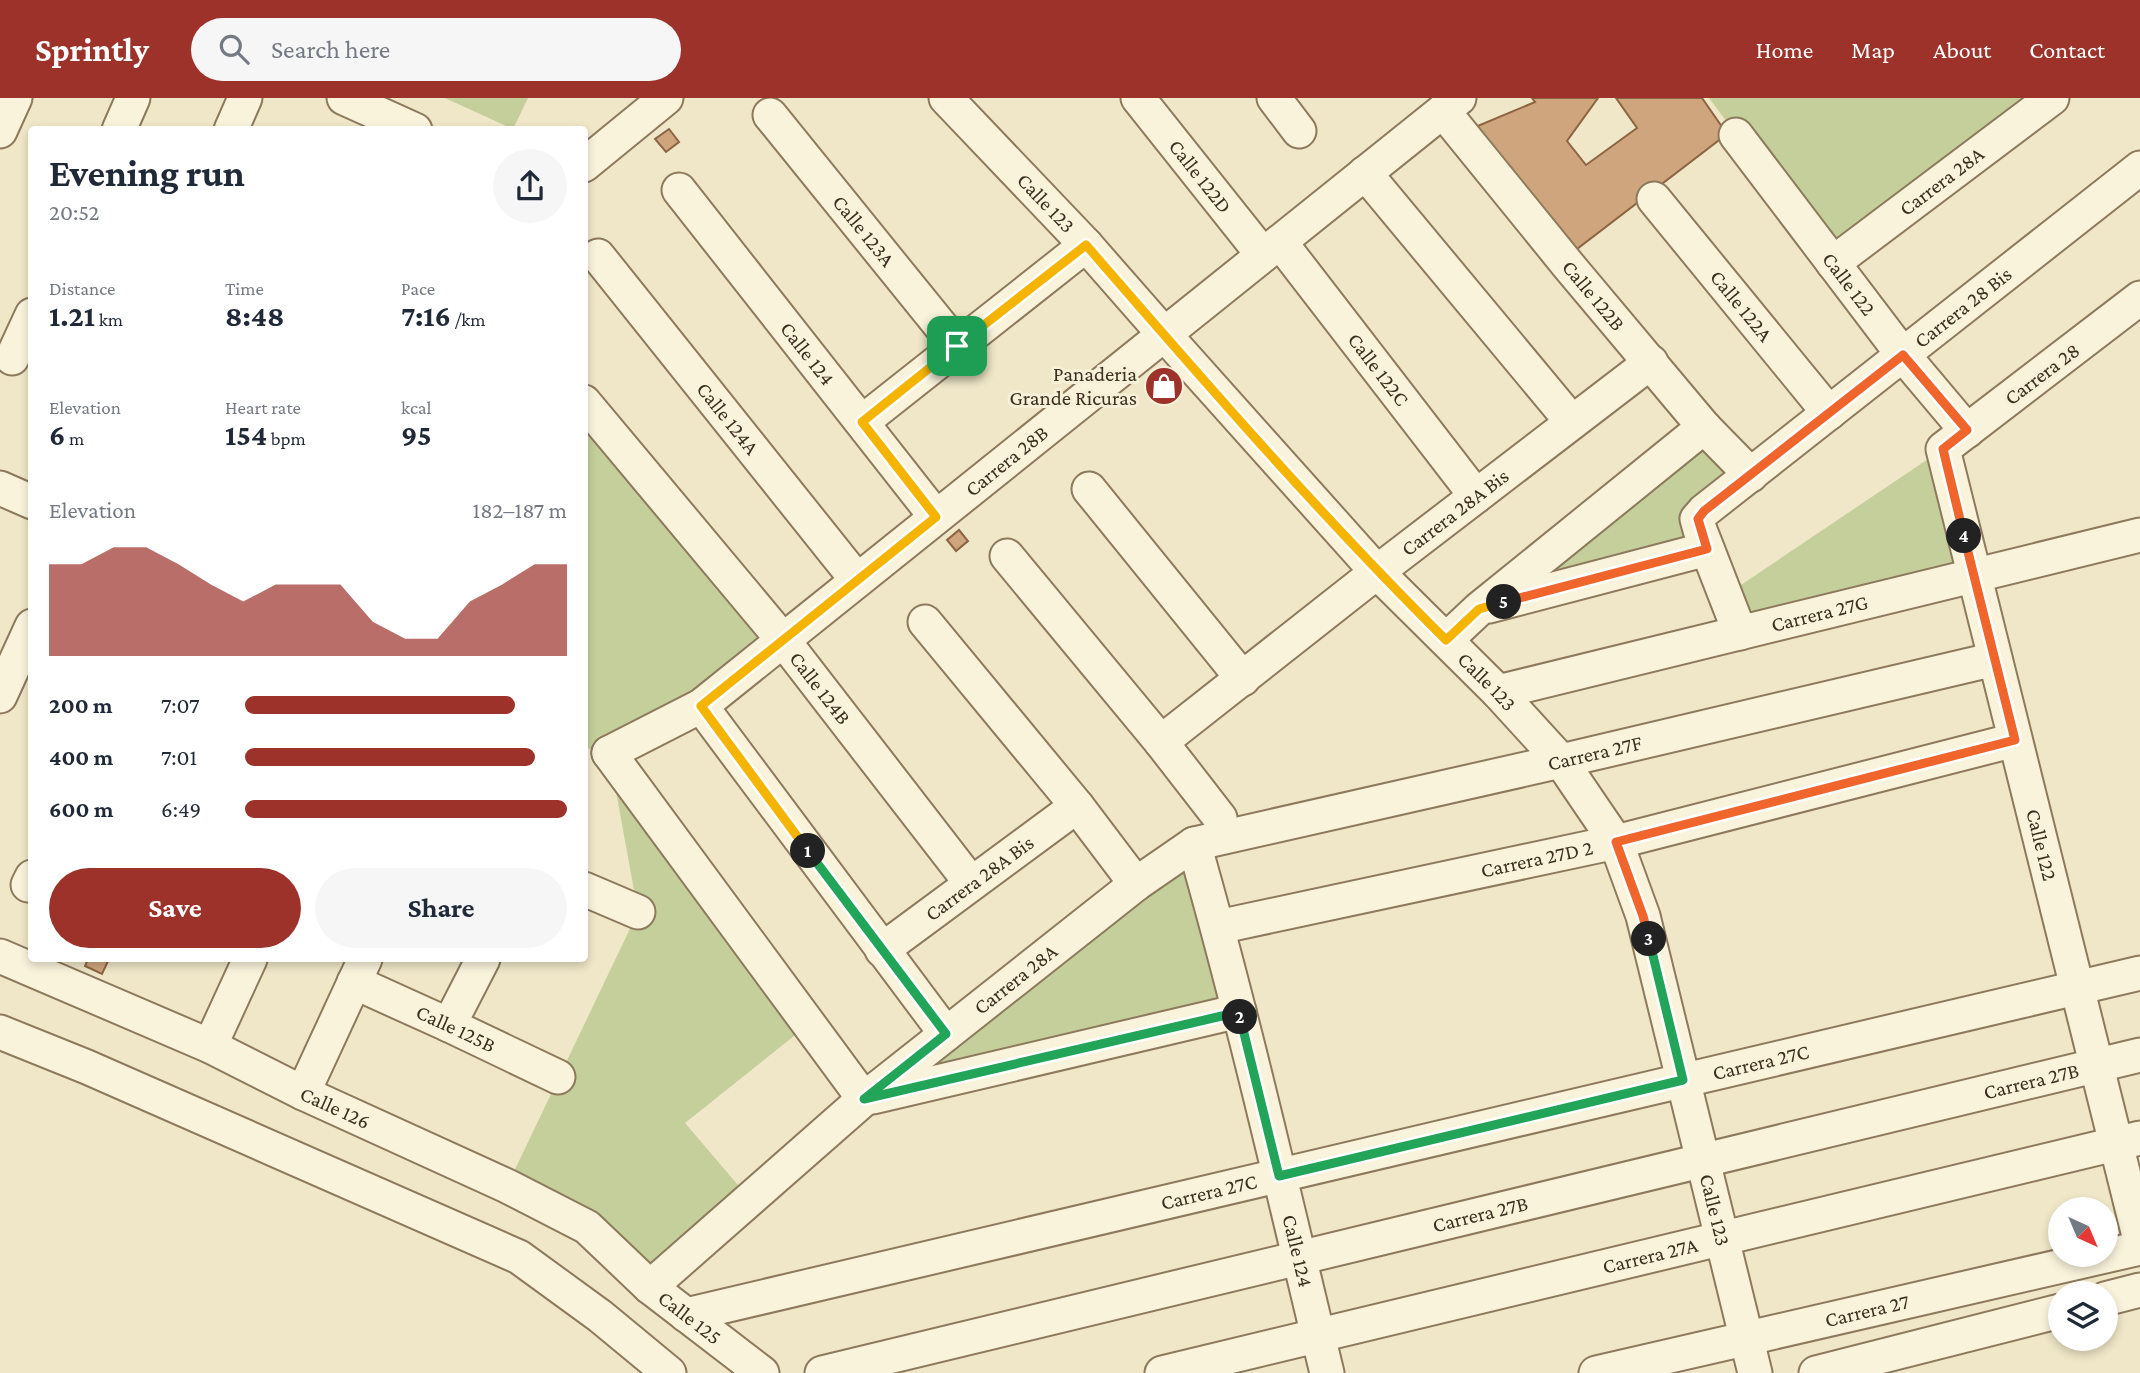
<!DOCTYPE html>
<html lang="en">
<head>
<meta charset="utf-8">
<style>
	:root { --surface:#fff; --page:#f6f6f7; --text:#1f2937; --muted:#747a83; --accent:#9d322a }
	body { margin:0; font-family:"Crimson Pro",serif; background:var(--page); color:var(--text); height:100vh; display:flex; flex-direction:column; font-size:26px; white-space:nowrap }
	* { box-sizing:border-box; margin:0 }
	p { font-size:23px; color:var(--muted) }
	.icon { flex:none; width:38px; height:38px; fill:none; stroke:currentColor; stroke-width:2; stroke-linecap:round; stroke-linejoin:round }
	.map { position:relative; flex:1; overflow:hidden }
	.sheet { position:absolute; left:28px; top:28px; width:560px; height:836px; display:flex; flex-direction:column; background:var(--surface); border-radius:7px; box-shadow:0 4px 10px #0003 }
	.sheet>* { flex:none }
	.needle { width:46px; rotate:136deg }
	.fabs { position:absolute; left:2048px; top:1099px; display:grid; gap:14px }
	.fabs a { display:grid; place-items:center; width:70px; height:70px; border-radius:50%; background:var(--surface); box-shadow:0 4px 10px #0003; font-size:35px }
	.pin { position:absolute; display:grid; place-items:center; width:60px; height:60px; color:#fff; margin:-30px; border-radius:14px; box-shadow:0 4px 10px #0006 }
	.km { position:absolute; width:35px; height:35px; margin:-18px; border-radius:50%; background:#222; color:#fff; font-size:19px; line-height:35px; text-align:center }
	.round { display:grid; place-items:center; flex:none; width:74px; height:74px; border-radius:37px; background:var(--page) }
	.overview { display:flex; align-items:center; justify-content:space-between; height:119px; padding:0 21px }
	h1 { font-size:38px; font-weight:700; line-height:52px }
	.figures { display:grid; grid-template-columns:repeat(3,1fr); gap:10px; height:119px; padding:7px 21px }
	.figures div { display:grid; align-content:center }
	.figures b { font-size:30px; font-weight:700 }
	.figures small { font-size:19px; font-weight:400 }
	.figures p { font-size:19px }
	.chart { height:196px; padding:14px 21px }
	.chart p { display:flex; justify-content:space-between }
	.chart svg { width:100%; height:126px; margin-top:7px; fill:var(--accent); opacity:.7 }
	.cta { display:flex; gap:14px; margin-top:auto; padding:14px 21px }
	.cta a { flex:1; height:80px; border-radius:42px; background:var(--accent); color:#fff; font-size:28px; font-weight:700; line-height:80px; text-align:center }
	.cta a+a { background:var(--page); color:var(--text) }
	ul { padding:0 21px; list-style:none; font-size:23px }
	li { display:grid; grid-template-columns:112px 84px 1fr; align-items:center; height:52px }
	li i { height:18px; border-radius:9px; background:var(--accent) }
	header { display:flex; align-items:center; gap:42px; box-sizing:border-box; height:98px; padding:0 35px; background:var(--accent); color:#fff }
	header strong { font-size:33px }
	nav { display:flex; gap:38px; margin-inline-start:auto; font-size:24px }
	.search { width:490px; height:63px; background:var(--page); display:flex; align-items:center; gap:18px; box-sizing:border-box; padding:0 24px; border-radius:38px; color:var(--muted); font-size:26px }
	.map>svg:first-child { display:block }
</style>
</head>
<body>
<header>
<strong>Sprintly</strong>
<div class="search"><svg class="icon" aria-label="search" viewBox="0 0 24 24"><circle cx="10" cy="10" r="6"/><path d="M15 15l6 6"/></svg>Search here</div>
<nav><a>Home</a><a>Map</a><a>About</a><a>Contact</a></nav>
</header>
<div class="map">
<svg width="2140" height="1275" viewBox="0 0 2140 1275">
	<rect width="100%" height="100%" fill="#f0e7c8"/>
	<g fill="#c5cf9b">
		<polygon points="445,0 528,0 513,31"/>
		<polygon points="1709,0 2052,0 1833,165"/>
		<polygon points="585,304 783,542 610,655 809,926 685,1025 750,1101 650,1189 507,1088 638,814 609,655 585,650"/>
		<polygon points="1704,329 1751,377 1713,406 1707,451 1479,511"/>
		<polygon points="1943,351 1974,478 1740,535 1726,497"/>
		<polygon points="1194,746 1239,913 864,1001"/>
	</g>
	<g fill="#cfa57d" stroke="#8d6441" stroke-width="2">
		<polygon points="1532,0 1598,0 1567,43 1586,67 1637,30 1616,0 1702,0 1727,36 1573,154 1473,30 1535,4"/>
		<polygon points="669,31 679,44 666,54 655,41"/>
		<polygon points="959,432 968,443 956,453 947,442"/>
		<polygon points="88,861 109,861 102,876 85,868"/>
	</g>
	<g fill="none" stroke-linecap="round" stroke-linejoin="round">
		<defs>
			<g id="minor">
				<polyline points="344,0 415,32"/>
				<path id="s1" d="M 946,0 L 1086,147 L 1164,236 L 1377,474 L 1498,594 L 1561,663 L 1616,744 L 1643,818 L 1755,1275"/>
				<path id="s2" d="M 1138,0 L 1263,157"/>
				<polyline points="1274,0 1299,33"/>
				<path id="s3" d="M 1443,13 L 1568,167 L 1704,329 L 1751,377"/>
				<path id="s4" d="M 770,17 L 957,248"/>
				<polyline points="119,32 133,0"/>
				<polyline points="231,32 245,0"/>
				<polyline points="0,33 15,0"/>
				<path id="s5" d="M 1736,37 L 1903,257 L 1967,333"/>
				<polyline points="584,67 666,0"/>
				<polyline points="1365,75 1572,324"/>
				<path id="s6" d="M 679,92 L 936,419"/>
				<path id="s7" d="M 1654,101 L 1829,315"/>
				<path id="s8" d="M 1280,144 L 1476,398"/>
				<path id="s9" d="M 598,158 L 857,482"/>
				<path id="s10" d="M 1833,165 L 2052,0"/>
				<path id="s11" d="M 2140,200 L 1943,351 L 2140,1142"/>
				<polyline points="12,260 32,217"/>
				<path id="s12" d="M 584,304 L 783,542 L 971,785"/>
				<polyline points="862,324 1086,147"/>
				<polyline points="0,390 32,404"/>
				<polyline points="1089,391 1243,581"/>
				<polyline points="1007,458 1161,644 1220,720"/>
				<polyline points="1489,508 1707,451"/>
				<polyline points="925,524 1077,708 1136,786"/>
				<path id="s13" d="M 1740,535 L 1700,432 L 1697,421 L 1704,413 L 2140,70"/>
				<polyline points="1446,542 1479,511 1704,329"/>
				<path id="s14" d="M 1498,594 L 2140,437"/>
				<polyline points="0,598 32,528"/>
				<polyline points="701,608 946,936"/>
				<path id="s15" d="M 1161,644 L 1377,474 L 1651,264"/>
				<path id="s16" d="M 609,655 L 701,608 L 1459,0"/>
				<polyline points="609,655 864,1001"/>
				<path id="s17" d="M 1194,746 C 1244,921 1284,1098 1327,1275"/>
				<polyline points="28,787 32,779"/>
				<polyline points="584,791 638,814"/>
				<path id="s18" d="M 1218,829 L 1616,744 L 2015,642"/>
				<path id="s19" d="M 882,852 L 1077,708"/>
				<path id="s20" d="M 0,858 L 210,948 L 303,995 L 507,1088 L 587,1129 L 650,1189 L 762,1275"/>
				<path id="s21" d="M 354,884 L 449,927 L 558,979"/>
				<polyline points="449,927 483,861"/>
				<polyline points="0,934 87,969 519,1159 600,1218 669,1275"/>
				<polyline points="210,948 250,861"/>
				<polyline points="303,995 365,861"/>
				<polyline points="873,999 1239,913"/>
				<path id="s22" d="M 650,1189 L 864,1001 L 1136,786 L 1194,746 L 1561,663 L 1995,561"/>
				<polyline points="2105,1201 2140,1192"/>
				<path id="s23" d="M 686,1217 L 2140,875"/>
				<path id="s24" d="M 822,1275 L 2140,957"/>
				<path id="s25" d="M 1162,1275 L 2140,1040"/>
				<path id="s26" d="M 1596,1275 L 2140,1150"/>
				<polyline points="1816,1275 2060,1213"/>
			</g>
		</defs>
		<use href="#minor" stroke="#8d795c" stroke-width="37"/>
		<use href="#minor" stroke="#faf3dc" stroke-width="33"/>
	</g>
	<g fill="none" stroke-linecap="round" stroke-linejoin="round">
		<defs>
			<polyline id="split-1" points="808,753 701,608 936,419 862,324 957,248"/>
			<polyline id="split-2" points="808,753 946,936 864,1001 1239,914 1240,919"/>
			<polyline id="split-3" points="1240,919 1279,1078 1683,982 1649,841"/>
			<polyline id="split-4" points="1649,841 1643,818 1616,744 2015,642 1964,438"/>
			<polyline id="split-5" points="1504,504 1707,451 1698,421 1704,413 1903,257 1967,332 1943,351 1964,438"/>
			<path id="split-6" d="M 957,248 L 1086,147 C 1203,282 1320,417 1446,542 L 1479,511 L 1504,504"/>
		</defs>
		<use href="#split-1" stroke="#fff" stroke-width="14"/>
		<use href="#split-2" stroke="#fff" stroke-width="14"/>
		<use href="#split-3" stroke="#fff" stroke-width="14"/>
		<use href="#split-4" stroke="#fff" stroke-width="14"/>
		<use href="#split-5" stroke="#fff" stroke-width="14"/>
		<use href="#split-6" stroke="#fff" stroke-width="14"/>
		<use href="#split-1" stroke="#f5b400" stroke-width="9"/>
		<use href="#split-2" stroke="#22a559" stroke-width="9"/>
		<use href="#split-3" stroke="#22a559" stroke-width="9"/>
		<use href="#split-4" stroke="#f0652b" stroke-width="9"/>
		<use href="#split-5" stroke="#f0652b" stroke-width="9"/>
		<use href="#split-6" stroke="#f5b400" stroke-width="9"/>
	</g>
	<defs>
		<symbol id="shop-disc" viewBox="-11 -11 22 22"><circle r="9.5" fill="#9d322a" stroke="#f7f0d8"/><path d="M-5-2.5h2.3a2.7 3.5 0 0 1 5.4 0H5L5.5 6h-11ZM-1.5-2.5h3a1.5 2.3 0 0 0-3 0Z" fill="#fff"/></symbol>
	</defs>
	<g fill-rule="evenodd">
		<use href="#shop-disc" x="1142" y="266" width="44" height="44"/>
	</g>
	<g text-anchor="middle" stroke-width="6" stroke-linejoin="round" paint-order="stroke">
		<g font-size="21" fill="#3d3020" stroke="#f7f0d8">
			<text dy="7" stroke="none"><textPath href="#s2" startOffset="100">Calle 122D</textPath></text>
			<text dy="7" stroke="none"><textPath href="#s10" startOffset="136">Carrera 28A</textPath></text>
			<text dy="7" stroke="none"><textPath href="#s1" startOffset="145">Calle 123</textPath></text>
			<text dy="7" stroke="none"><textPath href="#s4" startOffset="149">Calle 123A</textPath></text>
			<text dy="7" stroke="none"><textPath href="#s5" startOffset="187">Calle 122</textPath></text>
			<text dy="7" stroke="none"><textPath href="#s3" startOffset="238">Calle 122B</textPath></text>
			<text dy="7" stroke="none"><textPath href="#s7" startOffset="138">Calle 122A</textPath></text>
			<text dy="7" stroke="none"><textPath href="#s13" startOffset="462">Carrera 28 Bis</textPath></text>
			<text dy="7" stroke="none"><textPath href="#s6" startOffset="208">Calle 124</textPath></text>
			<text dy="7" stroke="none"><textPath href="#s8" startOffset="161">Calle 122C</textPath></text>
			<text transform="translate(2042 276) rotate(-37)" y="7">Carrera 28</text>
			<text dy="7" stroke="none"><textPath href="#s9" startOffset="208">Calle 124A</textPath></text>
			<text dy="7" stroke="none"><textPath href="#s16" startOffset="495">Carrera 28B</textPath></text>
			<text dy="7" stroke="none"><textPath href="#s15" startOffset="373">Carrera 28A Bis</textPath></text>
			<text dy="7" stroke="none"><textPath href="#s14" startOffset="331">Carrera 27G</textPath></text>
			<text dy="7" stroke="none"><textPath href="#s1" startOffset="796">Calle 123</textPath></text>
			<text dy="7" stroke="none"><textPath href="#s12" startOffset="371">Calle 124B</textPath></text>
			<text dy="7" stroke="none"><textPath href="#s22" startOffset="1113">Carrera 27F</textPath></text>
			<text dy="7" stroke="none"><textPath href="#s11" startOffset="656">Calle 122</textPath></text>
			<text dy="7" stroke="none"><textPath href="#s18" startOffset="326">Carrera 27D 2</textPath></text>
			<text dy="7" stroke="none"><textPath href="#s19" startOffset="121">Carrera 28A Bis</textPath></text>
			<text dy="7" stroke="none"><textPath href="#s22" startOffset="478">Carrera 28A</textPath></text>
			<text dy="7" stroke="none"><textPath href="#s21" startOffset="112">Calle 125B</textPath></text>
			<text dy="7" stroke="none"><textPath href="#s23" startOffset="1104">Carrera 27C</textPath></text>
			<text dy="7" stroke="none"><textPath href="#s24" startOffset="1244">Carrera 27B</textPath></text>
			<text dy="7" stroke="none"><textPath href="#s20" startOffset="368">Calle 126</textPath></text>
			<text dy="7" stroke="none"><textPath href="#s23" startOffset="537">Carrera 27C</textPath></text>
			<text dy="7" stroke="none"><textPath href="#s1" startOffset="1384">Calle 123</textPath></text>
			<text dy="7" stroke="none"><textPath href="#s24" startOffset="677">Carrera 27B</textPath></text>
			<text dy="7" stroke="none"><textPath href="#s17" startOffset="420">Calle 124</textPath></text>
			<text dy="7" stroke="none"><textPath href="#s25" startOffset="502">Carrera 27A</textPath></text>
			<text dy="7" stroke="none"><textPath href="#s26" startOffset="278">Carrera 27</textPath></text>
			<text dy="7" stroke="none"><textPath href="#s20" startOffset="784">Calle 125</textPath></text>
		</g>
		<g font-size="21" fill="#3d3020" stroke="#f7f0d8" text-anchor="end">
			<text x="1137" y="283">Panaderia<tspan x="1137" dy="24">Grande Ricuras</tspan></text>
		</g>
	</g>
</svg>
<div class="fabs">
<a><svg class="needle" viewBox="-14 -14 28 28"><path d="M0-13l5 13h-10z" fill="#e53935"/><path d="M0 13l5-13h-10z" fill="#747a83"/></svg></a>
<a><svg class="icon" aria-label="layers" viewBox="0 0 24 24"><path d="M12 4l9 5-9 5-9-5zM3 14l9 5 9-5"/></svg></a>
</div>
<div class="pin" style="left:957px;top:248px;background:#1e9e55"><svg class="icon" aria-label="arrive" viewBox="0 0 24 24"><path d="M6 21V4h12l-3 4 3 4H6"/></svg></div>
<b class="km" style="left:808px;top:753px">1</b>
<b class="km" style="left:1240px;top:919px">2</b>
<b class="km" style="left:1649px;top:841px">3</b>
<b class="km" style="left:1964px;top:438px">4</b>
<b class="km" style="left:1504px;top:504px">5</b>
<section class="sheet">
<div class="overview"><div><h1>Evening run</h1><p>20:52</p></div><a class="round"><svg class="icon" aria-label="share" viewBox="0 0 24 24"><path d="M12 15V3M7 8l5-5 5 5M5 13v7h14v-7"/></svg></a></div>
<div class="figures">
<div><p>Distance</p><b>1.21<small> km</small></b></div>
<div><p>Time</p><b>8:48</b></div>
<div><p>Pace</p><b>7:16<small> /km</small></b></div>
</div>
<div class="figures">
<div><p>Elevation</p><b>6<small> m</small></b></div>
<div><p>Heart rate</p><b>154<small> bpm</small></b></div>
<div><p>kcal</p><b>95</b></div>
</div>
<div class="chart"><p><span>Elevation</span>182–187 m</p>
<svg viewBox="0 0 160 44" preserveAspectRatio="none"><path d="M0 44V12L10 12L20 6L30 6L40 12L50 19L60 25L70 19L80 19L90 19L100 32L110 38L120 38L130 25L140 19L150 12L160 12V44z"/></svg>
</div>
<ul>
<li><b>200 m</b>7:07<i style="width:84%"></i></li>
<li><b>400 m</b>7:01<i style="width:90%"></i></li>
<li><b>600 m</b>6:49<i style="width:100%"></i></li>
</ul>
<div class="cta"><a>Save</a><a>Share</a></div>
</section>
</div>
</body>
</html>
